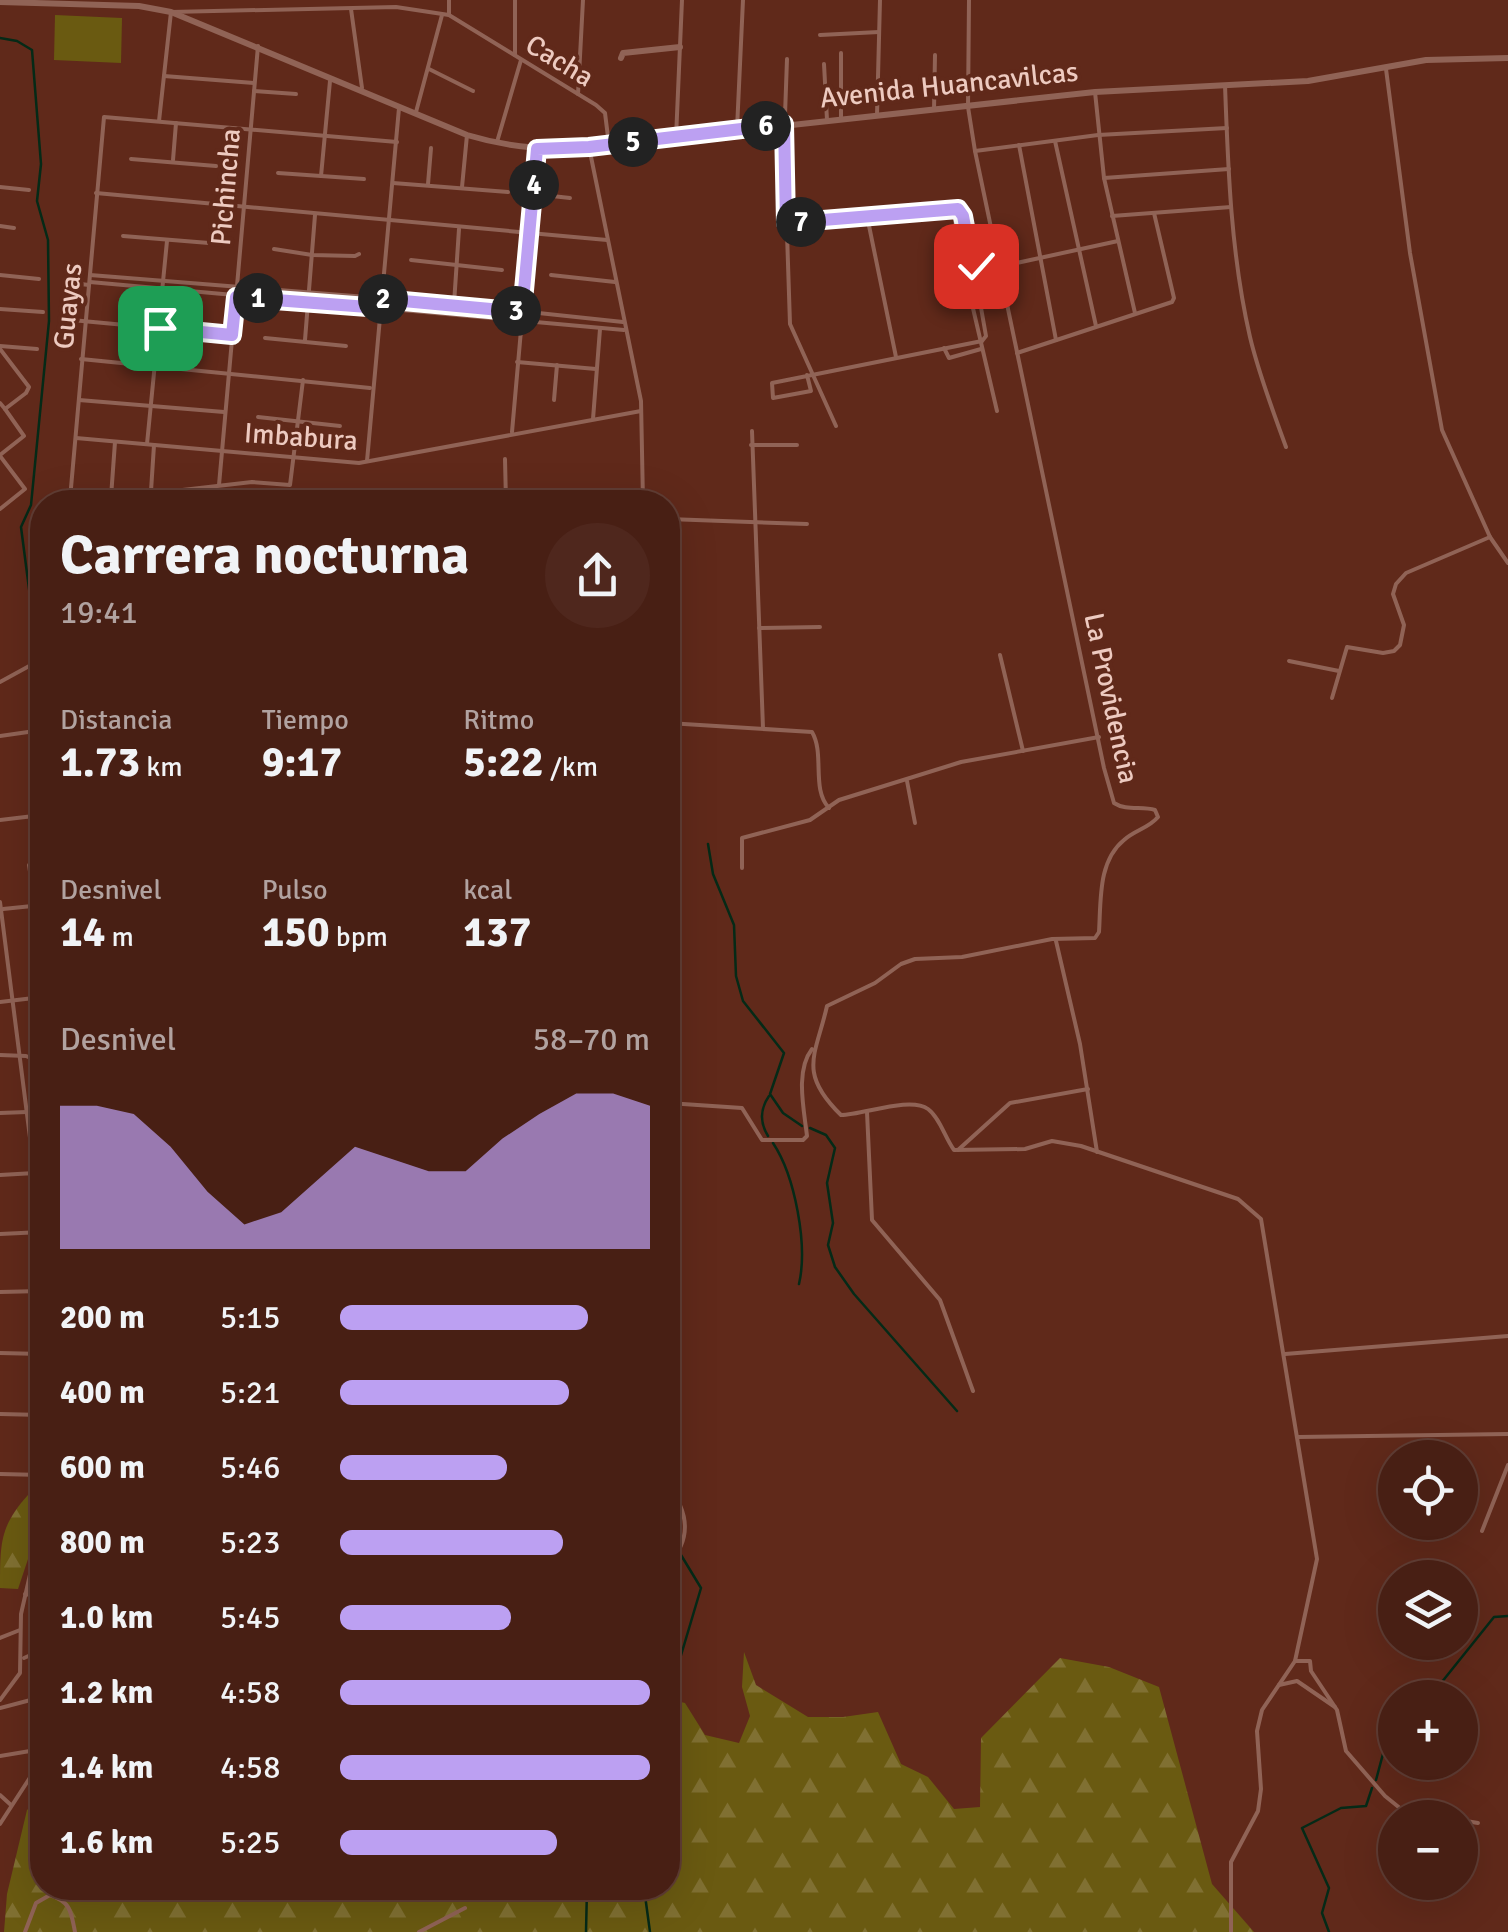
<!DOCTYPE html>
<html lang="es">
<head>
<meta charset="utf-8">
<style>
	:root { --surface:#481f14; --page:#4f271d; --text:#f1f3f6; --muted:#b1a2a0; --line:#603d34; --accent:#bca0f2 }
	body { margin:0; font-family:Signika,sans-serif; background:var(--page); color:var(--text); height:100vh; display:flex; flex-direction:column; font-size:38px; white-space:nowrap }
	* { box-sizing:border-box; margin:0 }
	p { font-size:32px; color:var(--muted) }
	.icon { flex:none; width:55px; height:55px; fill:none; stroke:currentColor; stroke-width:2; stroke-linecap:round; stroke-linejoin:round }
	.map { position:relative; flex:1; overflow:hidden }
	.drawer { position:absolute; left:30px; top:490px; width:650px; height:1410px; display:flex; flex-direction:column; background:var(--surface); border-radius:40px; box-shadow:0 10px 40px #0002,0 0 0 2px var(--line) }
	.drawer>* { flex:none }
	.fabs { position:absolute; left:1378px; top:1440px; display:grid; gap:20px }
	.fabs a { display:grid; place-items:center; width:100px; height:100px; border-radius:50%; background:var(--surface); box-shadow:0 10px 40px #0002,0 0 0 2px var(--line); font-size:50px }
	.pin { position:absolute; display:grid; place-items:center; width:85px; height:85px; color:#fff; margin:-42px; border-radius:20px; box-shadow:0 5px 15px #0006 }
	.km { position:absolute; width:50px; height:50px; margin:-25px; border-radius:50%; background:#222; color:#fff; font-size:28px; line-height:50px; text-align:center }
	.round { display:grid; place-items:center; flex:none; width:105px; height:105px; border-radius:52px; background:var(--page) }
	.overview { display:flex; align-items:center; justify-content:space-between; height:170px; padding:0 30px }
	h1 { font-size:55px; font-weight:800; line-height:75px }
	.figures { display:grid; grid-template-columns:repeat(3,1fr); gap:15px; height:170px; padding:10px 30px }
	.figures div { display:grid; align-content:center }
	.figures b { font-size:42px; font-weight:800 }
	.figures small { font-size:28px; font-weight:400 }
	.figures p { font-size:28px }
	.chart { height:280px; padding:20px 30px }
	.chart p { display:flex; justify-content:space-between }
	.chart svg { width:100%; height:180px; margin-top:10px; fill:var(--accent); opacity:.7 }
	ul { padding:0 30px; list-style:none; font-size:32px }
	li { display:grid; grid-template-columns:160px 120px 1fr; align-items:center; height:75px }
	li i { height:25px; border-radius:12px; background:var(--accent) }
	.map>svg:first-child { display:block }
</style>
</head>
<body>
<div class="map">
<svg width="1508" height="1932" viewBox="0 0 1508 1932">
	<defs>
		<pattern id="forest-firs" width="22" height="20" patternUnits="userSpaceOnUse" patternTransform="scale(2.5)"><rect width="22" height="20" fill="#6a5a11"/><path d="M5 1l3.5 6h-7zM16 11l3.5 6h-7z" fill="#807032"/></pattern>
	</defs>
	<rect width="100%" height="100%" fill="#60291a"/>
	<g fill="url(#forest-firs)">
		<path d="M 28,1495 L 41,1520 L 18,1589 L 0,1588 C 0,1543 0,1526 28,1495 Z"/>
		<polygon points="744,1652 756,1685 808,1717 843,1717 878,1712 901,1764 928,1777 954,1809 980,1807 981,1738 1060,1658 1109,1667 1159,1687 1212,1884 1254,1932 4,1932 7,1894 27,1810 40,1798 42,1800 42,1888 668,1888 668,1699 685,1703 705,1735 739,1743 750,1716 742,1687"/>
	</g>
	<polygon fill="#6a5a11" points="55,15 122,18 121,63 54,60"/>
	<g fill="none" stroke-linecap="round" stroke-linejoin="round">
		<g stroke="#052a17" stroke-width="2.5">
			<polyline points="0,38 17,41 32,50 41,164 37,201 48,240 49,321 31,505 21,527 38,658"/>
			<polyline points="41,668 42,672"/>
			<polyline points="708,844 713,874 734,925 736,976 743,1001 784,1053 770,1094 783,1113 802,1126"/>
			<polyline points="810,1128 826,1135 835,1148 827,1183 833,1223 828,1245 835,1267 854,1294 957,1411"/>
			<path d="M 768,1136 C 760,1123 760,1109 769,1096"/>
			<path d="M 773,1143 C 795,1176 808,1245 799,1284"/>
			<polyline points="668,1534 676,1548"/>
			<polyline points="1429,1698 1494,1617 1508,1616"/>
			<polyline points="668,1699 701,1588 681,1555"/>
			<polyline points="1376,1780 1391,1724 1395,1722"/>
			<polyline points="644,1888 650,1932"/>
			<polyline points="586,1932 587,1888"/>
			<polyline points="1329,1932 1322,1913 1329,1888 1302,1828 1341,1808 1366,1806 1372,1788"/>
		</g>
		<g stroke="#906356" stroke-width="4">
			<polyline points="449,0 449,15"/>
			<polyline points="515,0 515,55"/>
			<path d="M 969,0 L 968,107 L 975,151 L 1104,768 L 1114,803 C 1126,811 1142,806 1155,810 L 1158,817 C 1149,828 1135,830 1124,840 C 1098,861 1101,900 1099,932 L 1095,938 L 1052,939 L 962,957 L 915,959 L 901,964 L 875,983 L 827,1006 C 816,1055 797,1072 841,1115 C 863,1115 910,1096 928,1109 C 940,1118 945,1138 954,1150 L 1025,1149 L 1052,1141 L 1081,1146 L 1238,1199 L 1261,1219 L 1317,1559 L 1295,1661 L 1262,1710 L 1257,1731 L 1261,1789 L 1258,1811 L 1231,1862 L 1231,1932"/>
			<polyline points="351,9 362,88"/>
			<polyline points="820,35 879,32"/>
			<polyline points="841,53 841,118"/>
			<polyline points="787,59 784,143 790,324 836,426"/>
			<polyline points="824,64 827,120"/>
			<polyline points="429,69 473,91"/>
			<polyline points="1386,69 1410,253 1442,430 1490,537 1508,563"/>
			<polyline points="164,76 254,83"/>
			<path d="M 1225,85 C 1228,169 1231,255 1250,337 C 1259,375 1273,411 1286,447"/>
			<polyline points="254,91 296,94"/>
			<polyline points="1095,92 1104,178 1135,313"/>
			<polyline points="578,94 583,0"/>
			<polyline points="934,110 935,55"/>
			<polyline points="416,112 442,15"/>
			<polyline points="877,115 880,0"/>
			<polyline points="159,121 171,12 396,7 449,15 596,105 605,113 609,145"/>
			<polyline points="737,129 743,0"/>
			<polyline points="676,138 682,0"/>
			<polyline points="753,138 776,144 782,141"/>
			<polyline points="1055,141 1096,326"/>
			<polyline points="497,142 521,60"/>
			<polyline points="1019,145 1056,340"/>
			<polyline points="589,147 641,401 643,502"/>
			<polyline points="975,151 1098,135 1227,128"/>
			<polyline points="131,159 216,166"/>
			<polyline points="173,160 176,123"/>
			<polyline points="278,173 364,179"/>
			<polyline points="321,176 330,81"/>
			<polyline points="1104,178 1229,169"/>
			<polyline points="393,183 508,192"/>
			<polyline points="428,184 431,148"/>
			<polyline points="0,187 29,190"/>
			<polyline points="462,187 467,135"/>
			<polyline points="96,193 607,240"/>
			<polyline points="534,194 570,198"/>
			<polyline points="953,209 963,265 958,278 968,287 997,411"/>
			<polyline points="867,216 896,357"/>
			<polyline points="1112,216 1231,207"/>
			<polyline points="786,223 957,209 963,216 973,264 981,273 977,285 986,336 982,341"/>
			<polyline points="0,226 14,228"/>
			<polyline points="123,236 209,243"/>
			<polyline points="274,249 312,255 355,256 359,254"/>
			<polyline points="411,260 502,270"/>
			<polyline points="998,267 1118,241"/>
			<polyline points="0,275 39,279"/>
			<polyline points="90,275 454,304 623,322"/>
			<polyline points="551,275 615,282"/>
			<polyline points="64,282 89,285"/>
			<polyline points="90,282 624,330"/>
			<polyline points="237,286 258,46"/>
			<polyline points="454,304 459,229"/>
			<polyline points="0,309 43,312"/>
			<polyline points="61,319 232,335"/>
			<polyline points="265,338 346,346"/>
			<polyline points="305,340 315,215"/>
			<polyline points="0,346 37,349"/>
			<polyline points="944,348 949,358 981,349"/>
			<polyline points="0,349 29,387 26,393 5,409 0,403"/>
			<polyline points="1017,353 1172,302 1174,298 1154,213"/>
			<polyline points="81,359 370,388"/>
			<polyline points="517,362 596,369"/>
			<polyline points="807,375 811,391 773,398 772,383 982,341"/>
			<polyline points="303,380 290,485 252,482 78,502 70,499 104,117 397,142"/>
			<polyline points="79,400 224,412"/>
			<polyline points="554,400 557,365"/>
			<polyline points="258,417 340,426"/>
			<polyline points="593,419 600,329"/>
			<polyline points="752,431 763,728"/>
			<polyline points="512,432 537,149"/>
			<polyline points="76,438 359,463 641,411"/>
			<polyline points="147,444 167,241"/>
			<polyline points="751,445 797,445"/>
			<polyline points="0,455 24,436 5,409"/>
			<polyline points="0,456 25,489 0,509"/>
			<polyline points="505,459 506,502"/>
			<polyline points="367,461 399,108"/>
			<polyline points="219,485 236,295"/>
			<polyline points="151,491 154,445"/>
			<polyline points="111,497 115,442"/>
			<polyline points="668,519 807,524"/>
			<polyline points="30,559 42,554"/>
			<polyline points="34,586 42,583"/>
			<polyline points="759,628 820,627"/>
			<polyline points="1000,655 1023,751"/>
			<polyline points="1289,661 1339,671"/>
			<polyline points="0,682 42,659"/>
			<polyline points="1332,698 1347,647 1383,653 1394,651 1400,645 1404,625 1393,594 1396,584 1406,573 1490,537"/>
			<path d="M 668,723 L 812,732 C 825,754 811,789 829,808"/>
			<polyline points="0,736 42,730"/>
			<polyline points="907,781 915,823"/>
			<polyline points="0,820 42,815"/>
			<polyline points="29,865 35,905"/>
			<polyline points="742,868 742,838 810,820 839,800 961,762 1099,737"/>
			<polyline points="0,902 42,1232 39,1354 42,1405"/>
			<polyline points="3,909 42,905"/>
			<polyline points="1056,941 1080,1044 1097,1152"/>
			<polyline points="0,1002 42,997"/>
			<polyline points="0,1055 26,1056 42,1063"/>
			<path d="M 668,1103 L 742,1108 L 762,1140 L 803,1140 L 807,1136 C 804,1109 795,1071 812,1049"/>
			<polyline points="867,1112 872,1220 940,1300 973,1391"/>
			<polyline points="0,1113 27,1112"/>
			<polyline points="958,1150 1010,1103 1088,1089"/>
			<polyline points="0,1175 35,1173"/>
			<polyline points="0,1234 42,1232"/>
			<polyline points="0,1292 42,1291"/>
			<polyline points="0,1353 42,1354"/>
			<polyline points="1285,1354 1508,1336"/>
			<polyline points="0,1414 42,1415"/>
			<polyline points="1298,1437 1508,1434"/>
			<polyline points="0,1474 42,1475"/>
			<path d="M 668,1486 C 689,1512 692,1540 668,1564"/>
			<polyline points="1482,1531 1508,1465"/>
			<polyline points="25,1594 41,1597"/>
			<polyline points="0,1638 20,1630"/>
			<polyline points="24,1658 42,1650"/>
			<polyline points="1295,1661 1310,1661 1311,1671 1337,1710 1346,1751 1385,1796 1406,1813 1449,1818"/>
			<polyline points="1279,1685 1297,1681 1335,1707"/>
			<polyline points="0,1700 20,1673 21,1614 37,1544 42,1444"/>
			<polyline points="0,1708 42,1697"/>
			<polyline points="0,1756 42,1749"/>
			<polyline points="0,1795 11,1805"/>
			<polyline points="1460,1820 1478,1823"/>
			<polyline points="0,1824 42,1759"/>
			<path d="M 25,1932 L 36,1903 L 50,1895 C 71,1902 71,1912 75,1932"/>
			<polyline points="419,1932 465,1908"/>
		</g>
		<g stroke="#906356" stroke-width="6">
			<path d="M 0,2 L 139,6 L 171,12 L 467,135 C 507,147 547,151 589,147 L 1095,92 L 1308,81 L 1426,60 L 1508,58"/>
			<polyline points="621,58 623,53 680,47"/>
		</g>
	</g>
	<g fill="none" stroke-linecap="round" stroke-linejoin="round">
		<defs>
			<polyline id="route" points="160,328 232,335 236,297 381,308 382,299 522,312 537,149 589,147 784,124 786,223 958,209 963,216 972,264 976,266"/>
		</defs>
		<use href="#route" stroke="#fff" stroke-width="20"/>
		<use href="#route" stroke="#bca0f2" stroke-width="12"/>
	</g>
	<g text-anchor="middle" stroke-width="8" stroke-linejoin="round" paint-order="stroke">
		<g font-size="28" fill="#edcac0" stroke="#60291a">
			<text transform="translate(560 60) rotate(31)" y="10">Cacha</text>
			<text transform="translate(949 84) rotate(-6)" y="10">Avenida Huancavilcas</text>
			<text transform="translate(225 187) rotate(-85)" y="10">Pichincha</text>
			<text transform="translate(67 306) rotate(-84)" y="10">Guayas</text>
			<text transform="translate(301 436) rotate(4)" y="10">Imbabura</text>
			<text transform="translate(1112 698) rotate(78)" y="10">La Providencia</text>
		</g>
	</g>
</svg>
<div class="fabs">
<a><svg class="icon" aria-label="locate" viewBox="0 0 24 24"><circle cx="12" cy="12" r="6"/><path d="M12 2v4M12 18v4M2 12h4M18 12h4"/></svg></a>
<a><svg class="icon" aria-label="layers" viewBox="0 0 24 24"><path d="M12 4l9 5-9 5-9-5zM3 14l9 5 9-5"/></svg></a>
<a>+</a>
<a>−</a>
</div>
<div class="pin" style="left:160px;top:328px;background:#1e9e55"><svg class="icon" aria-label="arrive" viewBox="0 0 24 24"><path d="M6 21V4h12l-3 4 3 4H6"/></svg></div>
<div class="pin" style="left:976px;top:266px;background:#d93025"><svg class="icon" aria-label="check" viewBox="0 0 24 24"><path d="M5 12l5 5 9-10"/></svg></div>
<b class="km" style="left:258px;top:298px">1</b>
<b class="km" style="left:383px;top:299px">2</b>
<b class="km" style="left:516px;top:311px">3</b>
<b class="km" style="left:534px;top:185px">4</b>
<b class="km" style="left:633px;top:142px">5</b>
<b class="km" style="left:766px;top:126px">6</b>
<b class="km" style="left:801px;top:222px">7</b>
<section class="drawer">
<div class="overview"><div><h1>Carrera nocturna</h1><p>19:41</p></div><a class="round"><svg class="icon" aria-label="share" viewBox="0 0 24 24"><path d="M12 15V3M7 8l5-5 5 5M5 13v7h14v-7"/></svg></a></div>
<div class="figures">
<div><p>Distancia</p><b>1.73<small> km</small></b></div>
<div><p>Tiempo</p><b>9:17</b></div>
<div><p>Ritmo</p><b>5:22<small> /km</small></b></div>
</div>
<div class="figures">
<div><p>Desnivel</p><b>14<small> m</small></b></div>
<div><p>Pulso</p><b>150<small> bpm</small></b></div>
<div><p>kcal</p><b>137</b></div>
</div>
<div class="chart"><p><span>Desnivel</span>58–70 m</p>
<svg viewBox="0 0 160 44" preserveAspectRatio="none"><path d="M0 44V9L10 9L20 11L30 19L40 30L50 38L60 35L70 27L80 19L90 22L100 25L110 25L120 17L130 11L140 6L150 6L160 9V44z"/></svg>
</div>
<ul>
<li><b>200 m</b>5:15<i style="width:80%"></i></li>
<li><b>400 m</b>5:21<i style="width:74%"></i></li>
<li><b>600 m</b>5:46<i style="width:54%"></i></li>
<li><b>800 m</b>5:23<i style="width:72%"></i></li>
<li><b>1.0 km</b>5:45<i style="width:55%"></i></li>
<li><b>1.2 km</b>4:58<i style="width:100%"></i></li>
<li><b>1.4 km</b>4:58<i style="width:100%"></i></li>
<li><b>1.6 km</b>5:25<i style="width:70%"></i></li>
</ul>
</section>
</div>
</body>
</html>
